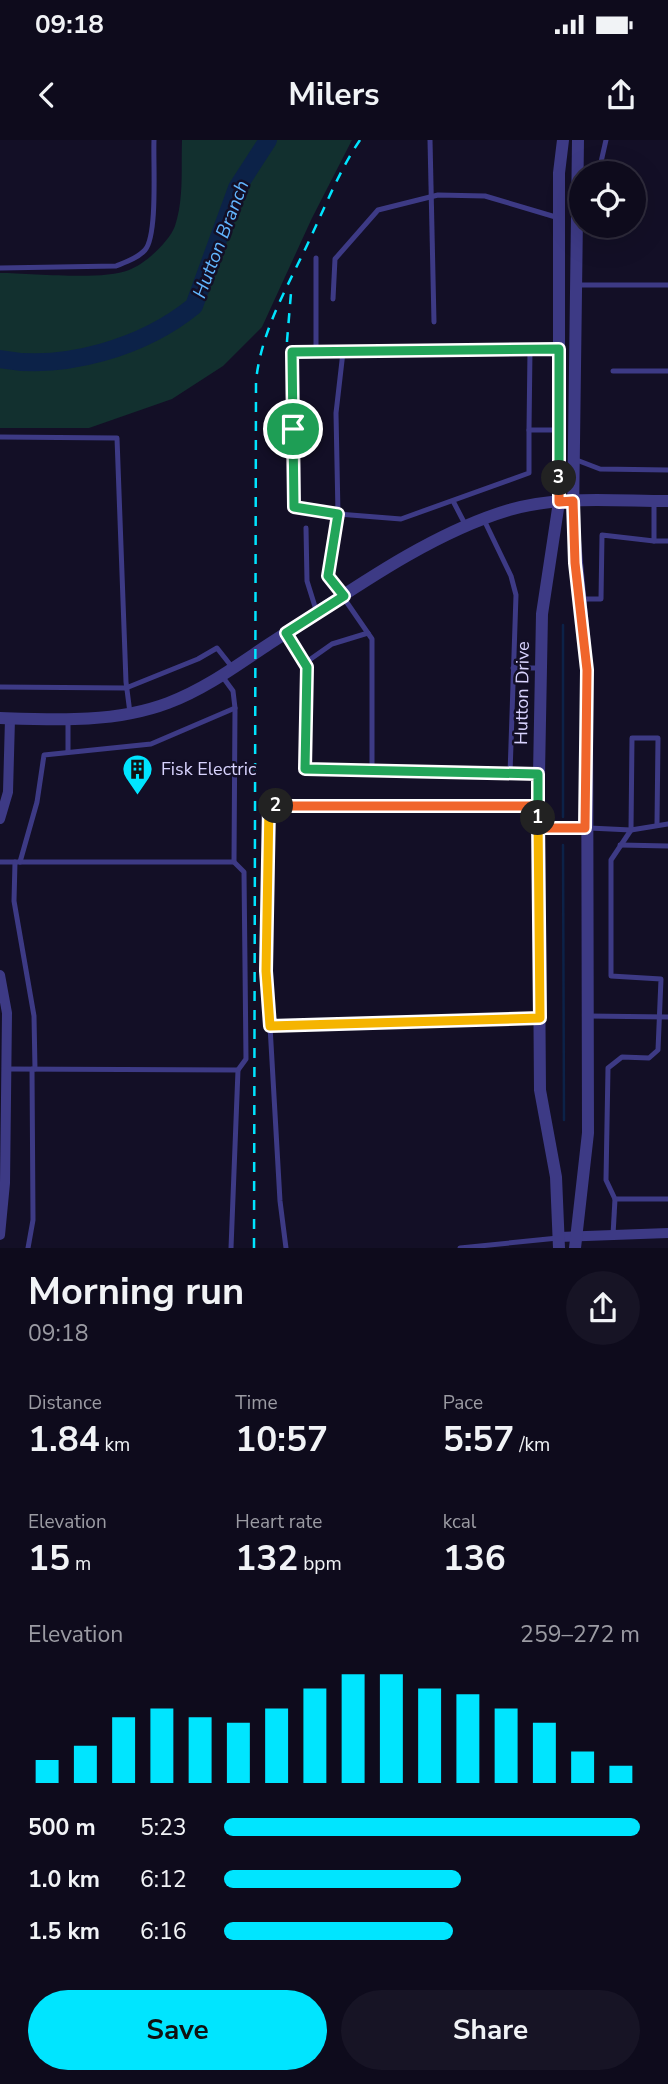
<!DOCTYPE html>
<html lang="en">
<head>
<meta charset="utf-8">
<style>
	:root { --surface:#0e0b1c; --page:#171425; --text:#f1f3f6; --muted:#9b9ba3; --line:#2e2b3b; --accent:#00e5ff }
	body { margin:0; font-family:"Nunito Sans",sans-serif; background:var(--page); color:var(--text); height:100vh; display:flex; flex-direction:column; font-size:26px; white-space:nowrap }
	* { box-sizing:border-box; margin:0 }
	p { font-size:23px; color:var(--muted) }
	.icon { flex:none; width:38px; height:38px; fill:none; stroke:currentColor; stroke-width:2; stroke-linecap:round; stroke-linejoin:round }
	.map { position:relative; height:1108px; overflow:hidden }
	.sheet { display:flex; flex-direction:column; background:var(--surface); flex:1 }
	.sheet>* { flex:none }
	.fabs { position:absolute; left:569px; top:21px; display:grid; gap:14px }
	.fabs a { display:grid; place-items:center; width:77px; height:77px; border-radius:50%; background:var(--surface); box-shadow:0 7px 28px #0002,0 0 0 2px var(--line); font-size:35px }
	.pin { position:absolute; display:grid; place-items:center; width:60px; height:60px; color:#fff; margin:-30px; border:4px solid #fff; border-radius:50%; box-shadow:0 2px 7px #0007 }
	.km { position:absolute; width:35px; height:35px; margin:-18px; border-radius:50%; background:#222; color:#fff; font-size:19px; line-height:35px; text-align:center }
	.round { display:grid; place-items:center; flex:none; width:74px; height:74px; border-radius:37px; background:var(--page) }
	.overview { display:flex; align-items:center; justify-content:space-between; height:119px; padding:0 28px }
	h1 { font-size:38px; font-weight:700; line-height:52px }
	.stats { display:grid; grid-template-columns:repeat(3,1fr); gap:10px; height:119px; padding:7px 28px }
	.stats div { display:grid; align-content:center }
	.stats b { font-size:35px; font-weight:700 }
	.stats small { font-size:19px; font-weight:400 }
	.stats p { font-size:19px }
	.chart { height:196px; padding:14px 28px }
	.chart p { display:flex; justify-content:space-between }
	.chart svg { width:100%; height:126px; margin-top:7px; stroke:var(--accent); stroke-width:6 }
	.action { display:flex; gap:14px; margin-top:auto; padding:14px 28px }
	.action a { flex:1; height:80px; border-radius:42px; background:var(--accent); color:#111; font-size:28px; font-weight:700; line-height:80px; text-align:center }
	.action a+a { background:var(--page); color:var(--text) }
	ul { padding:0 28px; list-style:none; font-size:23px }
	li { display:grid; grid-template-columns:112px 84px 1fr; align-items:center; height:52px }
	li i { height:18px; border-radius:9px; background:var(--accent) }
	.status { display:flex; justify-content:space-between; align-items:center; height:49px; padding:0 35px; background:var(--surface); direction:ltr }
	.status svg { height:19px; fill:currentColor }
	header { display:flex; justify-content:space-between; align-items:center; height:91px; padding:0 28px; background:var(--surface); font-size:32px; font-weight:700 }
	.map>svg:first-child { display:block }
</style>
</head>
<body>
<div class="status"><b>09:18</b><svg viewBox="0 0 49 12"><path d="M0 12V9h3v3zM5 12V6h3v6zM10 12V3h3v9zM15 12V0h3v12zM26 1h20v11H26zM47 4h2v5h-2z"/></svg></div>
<header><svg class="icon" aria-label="back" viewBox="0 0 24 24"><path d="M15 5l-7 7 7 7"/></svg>Milers<svg class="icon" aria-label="share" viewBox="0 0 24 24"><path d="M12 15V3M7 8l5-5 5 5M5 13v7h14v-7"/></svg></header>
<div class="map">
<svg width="668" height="1108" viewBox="0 0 668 1108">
	<rect width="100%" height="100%" fill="#130f26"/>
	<path fill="#12302f" d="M 182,0 L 352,0 L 312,78 L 262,187 L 223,226 L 172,259 L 89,288 L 0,288 L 0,133 C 32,133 102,141 129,130 C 145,124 169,102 175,86 C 184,59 181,28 182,0 Z"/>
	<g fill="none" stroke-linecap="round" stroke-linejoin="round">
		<g stroke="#0c2248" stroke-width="2.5">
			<polyline points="563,485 563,677"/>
			<polyline points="563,705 564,980"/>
		</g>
		<path stroke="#0c2248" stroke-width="18" d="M 0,219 C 64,231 144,207 194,166 L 237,48 L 268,0"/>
		<g stroke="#3d3a85" stroke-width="5">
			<polyline points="430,0 434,182"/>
			<polyline points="579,31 595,30 601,22 606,0"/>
			<polyline points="316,118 316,212"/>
			<path d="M 0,128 L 116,126 C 126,122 138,118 145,110 C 158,95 153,22 154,0"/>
			<polyline points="578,145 668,145"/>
			<polyline points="333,159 335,119 378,70 438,55 485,56 559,78"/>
			<polyline points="343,212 292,212 294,367 338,374 328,435 372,499 372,632 538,634"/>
			<polyline points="613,231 668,231"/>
			<polyline points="529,290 530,210"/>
			<polyline points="557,290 529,290 529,333 401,379 338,374 336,273 343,212 559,209"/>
			<polyline points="0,297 117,298 126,542 130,573"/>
			<polyline points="574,319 600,329 668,330"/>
			<polyline points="453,361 466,386"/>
			<polyline points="484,380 511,436 516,455 510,634"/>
			<polyline points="306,388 307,441 317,473"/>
			<polyline points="654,401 668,401"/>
			<polyline points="580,459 601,459 602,395 654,401 654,361"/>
			<polyline points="286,493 307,527 305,629 372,632"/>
			<polyline points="305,523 332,504 368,493"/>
			<polyline points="513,528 540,528"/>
			<polyline points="0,547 126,548 198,519 217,508 232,527"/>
			<polyline points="68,612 68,581"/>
			<polyline points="657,684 658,598 632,598 631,690 611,720 611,836 661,839 658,910 649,918 622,917 608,928 606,1040 615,1059 668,1059"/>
			<polyline points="589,688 631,690 668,684"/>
			<polyline points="620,705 668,706"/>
			<polyline points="0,722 234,722 235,568 233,551 222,536"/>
			<polyline points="15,722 14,761 34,876 35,929"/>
			<polyline points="20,722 37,662 44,615 151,604 235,568"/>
			<polyline points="234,722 244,732 246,919 238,930"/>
			<polyline points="588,876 668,877"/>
			<polyline points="270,886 266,832 269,666 538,666"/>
			<polyline points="6,929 238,930 231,1108"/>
			<polyline points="613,1095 615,1059"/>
			<polyline points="28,1108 33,1080 32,929"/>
			<polyline points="286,1108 280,1061 270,886 540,878"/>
			<polyline points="460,1108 558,1098"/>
		</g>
		<g stroke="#3d3a85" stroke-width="10">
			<polyline points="0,679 8,652 10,579"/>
			<polyline points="0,835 7,873 5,1043 0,1095"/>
			<polyline points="559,1097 668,1093"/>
		</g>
		<g stroke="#3d3a85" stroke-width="12">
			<path d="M 0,578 C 56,580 115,583 168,563 C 205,549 236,526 269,504 C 342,457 425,395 509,370 C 560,355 616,361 668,361"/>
			<polyline points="538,688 585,688"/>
			<polyline points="559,1108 556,1037 540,950 538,688 542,474 559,362 559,33 563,0"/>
			<polyline points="575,1108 588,993 587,530 573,379 578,0"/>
		</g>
		<g stroke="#00e5ff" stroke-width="2.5" stroke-dasharray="10 9" stroke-linecap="butt">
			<polyline points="289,354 287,201 291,153"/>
			<path d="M 254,1108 L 256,241 C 261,191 288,146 309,101 C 325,67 339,31 360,0"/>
		</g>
	</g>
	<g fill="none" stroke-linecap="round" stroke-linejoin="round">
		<defs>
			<polyline id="split-1" points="293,289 294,367 338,374 328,436 344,456 286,493 307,527 305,629 538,634 538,678"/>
			<polyline id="split-2" points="276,666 269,666 266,831 270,886 540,878 538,678"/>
			<polyline id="split-3" points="276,666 538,666 538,688 585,688 587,530 575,423 573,361 559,362 559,338"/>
			<polyline id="split-4" points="293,289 292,212 559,209 559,338"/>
		</defs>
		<use href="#split-1" stroke="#fff" stroke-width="14"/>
		<use href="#split-2" stroke="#fff" stroke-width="14"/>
		<use href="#split-3" stroke="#fff" stroke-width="14"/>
		<use href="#split-4" stroke="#fff" stroke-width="14"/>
		<use href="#split-1" stroke="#22a559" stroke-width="9"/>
		<use href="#split-2" stroke="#f5b400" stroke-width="9"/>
		<use href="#split-3" stroke="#f0652b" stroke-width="9"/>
		<use href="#split-4" stroke="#22a559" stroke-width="9"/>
	</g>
	<defs>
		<symbol id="building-pin" viewBox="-11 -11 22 30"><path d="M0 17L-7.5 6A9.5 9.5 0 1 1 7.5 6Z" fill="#00e5ff" stroke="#130f26"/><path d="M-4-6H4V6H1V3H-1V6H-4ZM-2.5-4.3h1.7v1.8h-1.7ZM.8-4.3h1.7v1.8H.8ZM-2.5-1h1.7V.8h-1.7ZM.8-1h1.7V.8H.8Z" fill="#111"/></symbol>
	</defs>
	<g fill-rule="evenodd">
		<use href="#building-pin" x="120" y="612" width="35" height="47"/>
	</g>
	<g text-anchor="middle" stroke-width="5" stroke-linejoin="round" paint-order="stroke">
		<g font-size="18" fill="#d9d4ff" stroke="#130f26">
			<text transform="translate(522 553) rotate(-89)" y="6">Hutton Drive</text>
		</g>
		<g font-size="18" fill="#d9d4ff" stroke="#130f26" text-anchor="start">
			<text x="161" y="635">Fisk Electric</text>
		</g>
		<g font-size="19" font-style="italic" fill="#62b6ff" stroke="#130f26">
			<text transform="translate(220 99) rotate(-69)" y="7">Hutton Branch</text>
		</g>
	</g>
</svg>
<div class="fabs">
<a><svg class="icon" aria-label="locate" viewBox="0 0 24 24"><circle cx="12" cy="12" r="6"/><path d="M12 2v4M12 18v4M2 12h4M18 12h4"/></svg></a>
</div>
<div class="pin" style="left:293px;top:289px;background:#1e9e55"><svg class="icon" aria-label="arrive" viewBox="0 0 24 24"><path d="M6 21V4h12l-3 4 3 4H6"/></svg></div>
<b class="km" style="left:538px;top:678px">1</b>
<b class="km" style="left:276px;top:666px">2</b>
<b class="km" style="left:559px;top:338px">3</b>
</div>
<section class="sheet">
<div class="overview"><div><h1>Morning run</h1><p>09:18</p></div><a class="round"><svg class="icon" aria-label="share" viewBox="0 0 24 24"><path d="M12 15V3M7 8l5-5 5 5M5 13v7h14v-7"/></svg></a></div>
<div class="stats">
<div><p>Distance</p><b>1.84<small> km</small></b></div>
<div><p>Time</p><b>10:57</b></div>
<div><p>Pace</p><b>5:57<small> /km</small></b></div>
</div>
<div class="stats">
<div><p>Elevation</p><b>15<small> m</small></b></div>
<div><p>Heart rate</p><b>132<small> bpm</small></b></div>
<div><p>kcal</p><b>136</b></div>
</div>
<div class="chart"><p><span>Elevation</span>259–272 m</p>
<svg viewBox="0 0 160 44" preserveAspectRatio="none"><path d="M5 44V36M15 44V31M25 44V21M35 44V18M45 44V21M55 44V23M65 44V18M75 44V11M85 44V6M95 44V6M105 44V11M115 44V13M125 44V18M135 44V23M145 44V33M155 44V38"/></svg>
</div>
<ul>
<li><b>500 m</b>5:23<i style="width:100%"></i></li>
<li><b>1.0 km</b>6:12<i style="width:57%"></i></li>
<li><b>1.5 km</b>6:16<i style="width:55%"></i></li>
</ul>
<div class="action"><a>Save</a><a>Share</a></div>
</section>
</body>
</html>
